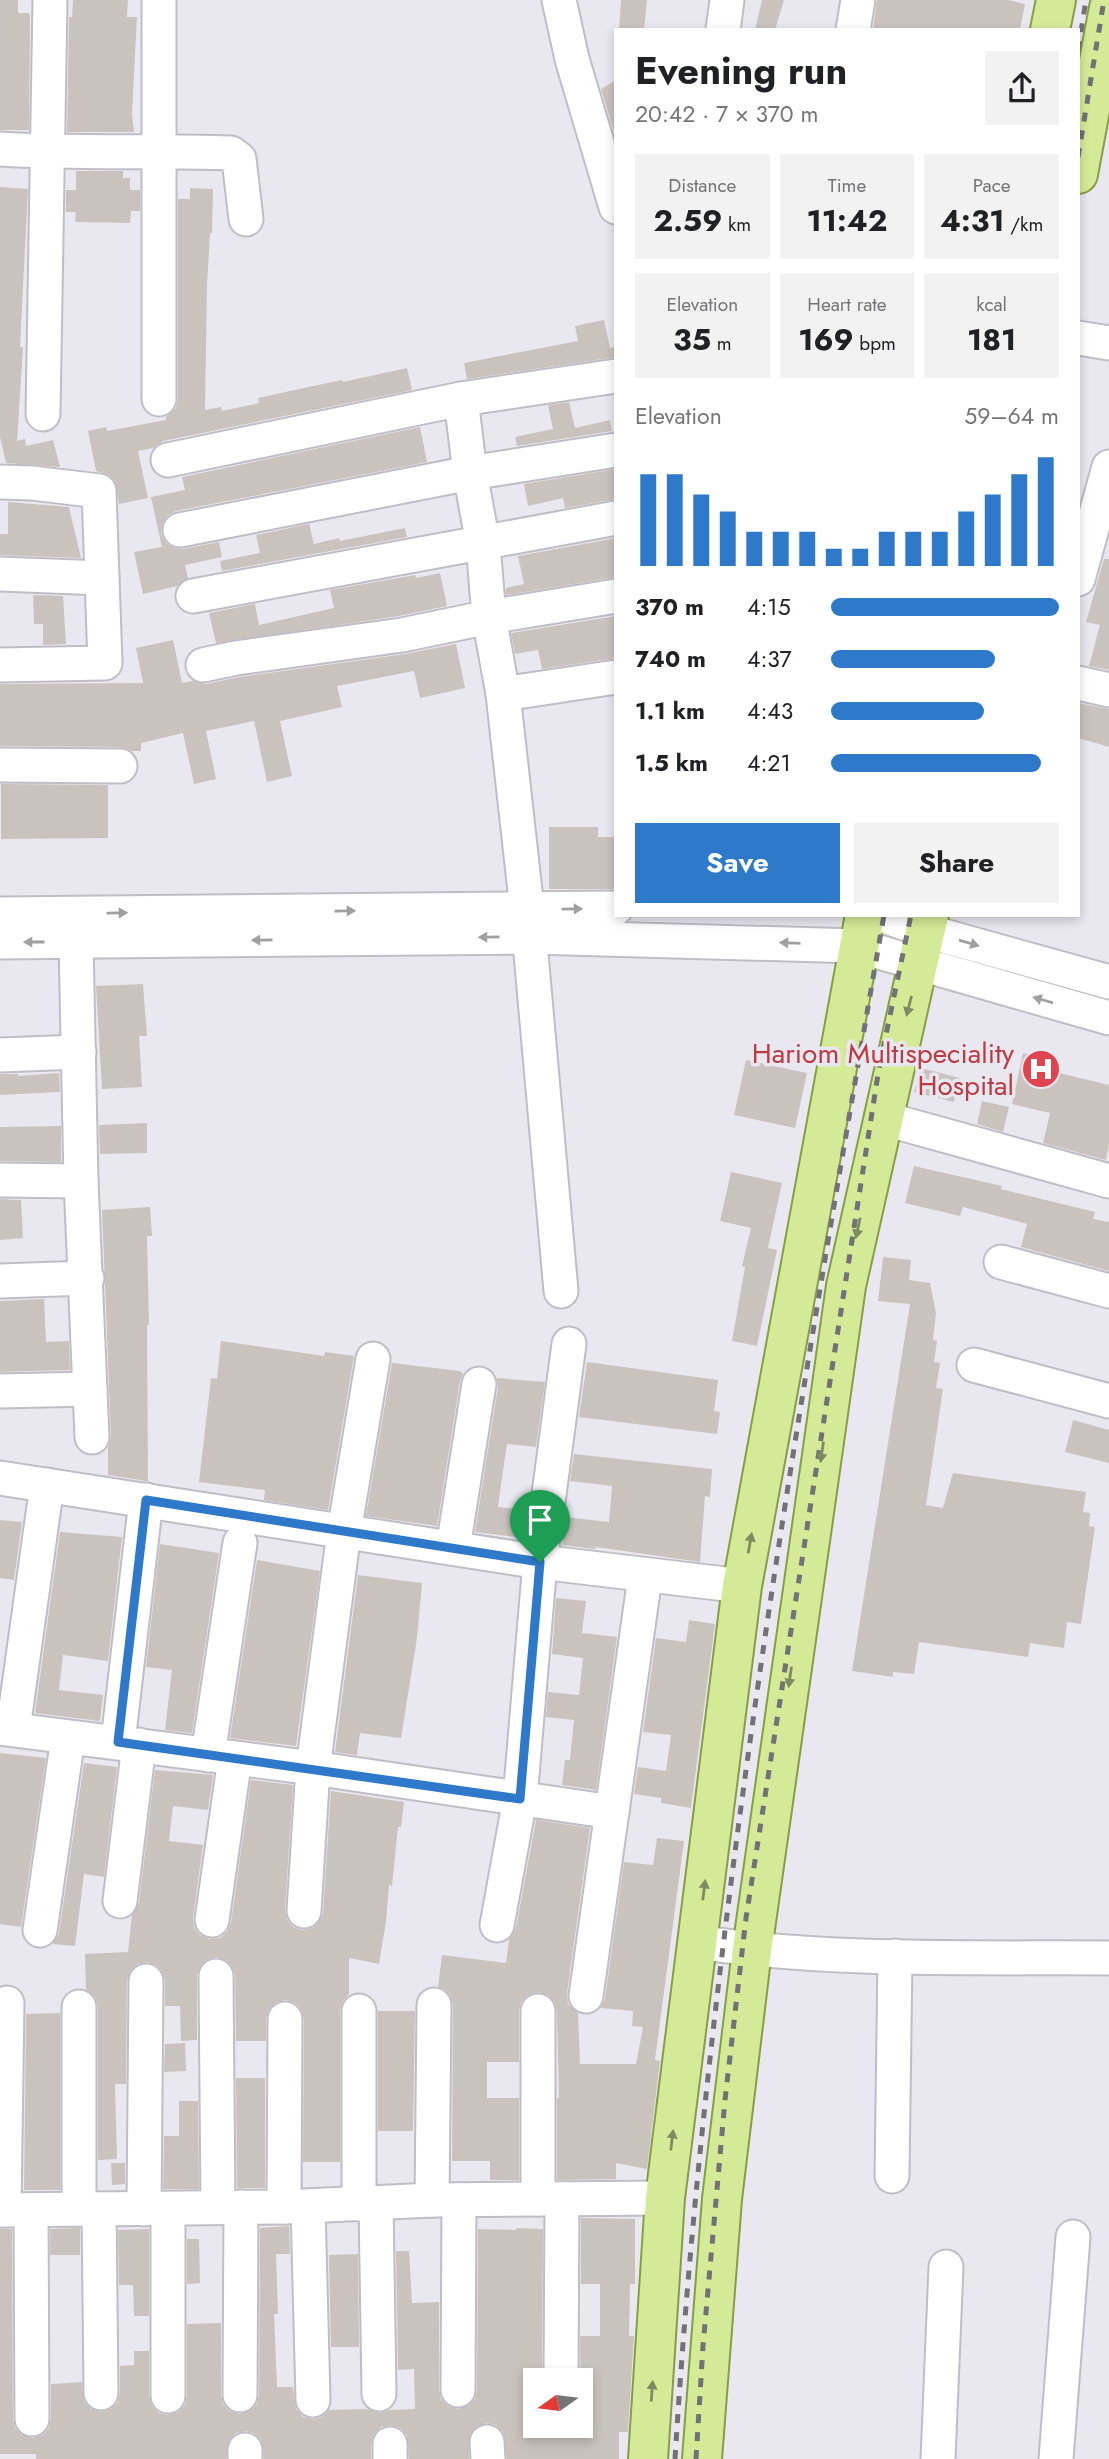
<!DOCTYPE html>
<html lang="en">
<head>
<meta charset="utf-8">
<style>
	:root { --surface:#fff; --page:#f2f2f2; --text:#202124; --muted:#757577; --accent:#2e79c9 }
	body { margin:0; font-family:Jost,sans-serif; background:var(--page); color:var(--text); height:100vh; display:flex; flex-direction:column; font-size:26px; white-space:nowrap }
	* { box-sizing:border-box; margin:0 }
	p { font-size:23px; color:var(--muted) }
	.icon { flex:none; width:38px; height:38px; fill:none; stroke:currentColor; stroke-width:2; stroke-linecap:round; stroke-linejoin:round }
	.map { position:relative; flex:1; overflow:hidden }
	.sheet { position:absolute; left:614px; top:28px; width:466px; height:889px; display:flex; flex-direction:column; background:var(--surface); border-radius:0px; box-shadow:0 4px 10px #0003 }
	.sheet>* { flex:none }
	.needle { width:46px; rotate:256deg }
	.controls { position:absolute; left:523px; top:2368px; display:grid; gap:14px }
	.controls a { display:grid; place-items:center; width:70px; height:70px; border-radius:0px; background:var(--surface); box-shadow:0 4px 10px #0003; font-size:35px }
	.pin { position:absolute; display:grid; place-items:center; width:60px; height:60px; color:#fff; margin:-72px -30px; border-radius:50% 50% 50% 0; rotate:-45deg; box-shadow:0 0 7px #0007 }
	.pin .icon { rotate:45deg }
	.round { display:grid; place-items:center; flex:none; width:74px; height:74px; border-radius:0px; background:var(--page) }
	.headline { display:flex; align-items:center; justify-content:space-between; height:119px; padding:0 21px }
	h1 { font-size:38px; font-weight:700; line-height:52px }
	.figures { display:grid; grid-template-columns:repeat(3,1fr); gap:10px; height:119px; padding:7px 21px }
	.figures div { display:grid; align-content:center; border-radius:0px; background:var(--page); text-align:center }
	.figures b { font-size:30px; font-weight:700 }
	.figures small { font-size:19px; font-weight:400 }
	.figures p { font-size:19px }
	.chart { height:196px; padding:14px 21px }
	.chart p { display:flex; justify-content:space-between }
	.chart svg { width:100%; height:126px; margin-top:7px; stroke:var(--accent); stroke-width:6 }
	.action { display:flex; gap:14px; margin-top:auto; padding:14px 21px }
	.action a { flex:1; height:80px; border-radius:0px; background:var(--accent); color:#fff; font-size:28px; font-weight:700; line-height:80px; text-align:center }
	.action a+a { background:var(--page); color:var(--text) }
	ul { padding:0 21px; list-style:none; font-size:23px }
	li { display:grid; grid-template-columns:112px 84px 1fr; align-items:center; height:52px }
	li i { height:18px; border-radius:9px; background:var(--accent) }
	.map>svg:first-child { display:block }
</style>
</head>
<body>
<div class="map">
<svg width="1109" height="2459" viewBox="0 0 1109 2459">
	<rect width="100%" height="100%" fill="#e9e8f1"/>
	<g fill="#cac3bd">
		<polygon points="0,0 18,0 18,13 29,13 30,16 29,130 0,130"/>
		<polygon points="73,0 128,0 127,17 137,17 132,114 134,132 67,132 69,17 72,17"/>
		<polygon points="621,0 647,0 644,30 619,30"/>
		<polygon points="762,0 784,0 775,30 755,30"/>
		<polygon points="877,0 1008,0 1025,4 1020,30 873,30"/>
		<polygon points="616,80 616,139 601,89"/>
		<polygon points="76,171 123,171 123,178 130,178 130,190 140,190 140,211 131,211 130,223 75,222 76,212 66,212 66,190 76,190"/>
		<polygon points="0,187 28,189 20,347 23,347 17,441 25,439 26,446 53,440 60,467 6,463 0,437"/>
		<polygon points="190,188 213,189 212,233 210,233 207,286 205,410 221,407 222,411 259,403 258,398 290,391 342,380 343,382 407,368 412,390 163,441 153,448 138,451 148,498 119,504 115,481 109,475 96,471 88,431 106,427 107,431 166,420 166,417 176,408 178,399 178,199 190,199"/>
		<polygon points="604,320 610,348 616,347 616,357 467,379 464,363 578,341 575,326"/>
		<polygon points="569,402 575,428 610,420 612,431 517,446 515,437 553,429 548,405"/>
		<polygon points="420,427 427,462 176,511 168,515 162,524 161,534 166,543 174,548 183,549 219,542 222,557 185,565 188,578 177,586 143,594 134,552 162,547 151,497 185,490 182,477"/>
		<polygon points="616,469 616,499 565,508 563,498 528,506 524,484"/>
		<polygon points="8,502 69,507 81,558 0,555 0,534 8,534"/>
		<polygon points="309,524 314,544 339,538 340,541 405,528 407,537 222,571 220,561 260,553 256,535"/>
		<polygon points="616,538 616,577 506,595 506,588 524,584 518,556"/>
		<polygon points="1104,559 1109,559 1109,670 1089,666 1100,625 1086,622"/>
		<polygon points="440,573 447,606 399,616 216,643 209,613 255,604 259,625 334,608 330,590 415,575 416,578"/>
		<polygon points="33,595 63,596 66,644 43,645 43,624 34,624"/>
		<polygon points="616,616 616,658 542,669 538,650 515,654 511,633"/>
		<polygon points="173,640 182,683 193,681 206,684 239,677 405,654 456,644 465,688 420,698 414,671 337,686 342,707 280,721 292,776 267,782 254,721 206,731 216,779 194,784 183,733 141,743 141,751 131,751 120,747 0,746 0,684 143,683 136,648"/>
		<polygon points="1078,703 1109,709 1109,747 1078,738"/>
		<polygon points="1,784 108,785 108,838 1,839"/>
		<polygon points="549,827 598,827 598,837 616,837 616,889 549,889"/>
		<polygon points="143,984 147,1036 139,1036 142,1087 102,1089 96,986"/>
		<polygon points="1023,1053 1058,1061 1055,1072 1109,1085 1109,1145 1106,1160 1043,1143 1050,1113 1012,1104"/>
		<polygon points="746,1060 807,1073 795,1128 734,1115"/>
		<polygon points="921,1068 960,1078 954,1102 914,1092"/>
		<polygon points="59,1073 60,1092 0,1095 0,1074 18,1074 18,1076"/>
		<polygon points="982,1101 1009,1107 1003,1132 977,1124"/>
		<polygon points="147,1123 147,1153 100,1154 99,1125"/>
		<polygon points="61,1126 61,1162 0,1161 0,1127"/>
		<polygon points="914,1166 1002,1186 1001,1189 1095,1212 1093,1219 1109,1222 1109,1271 1021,1247 1027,1224 963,1207 960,1216 905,1203"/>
		<polygon points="731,1172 782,1183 768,1248 777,1250 757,1346 732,1341 745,1267 742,1266 751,1228 720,1221"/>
		<polygon points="0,1199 21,1200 23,1238 0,1240"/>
		<polygon points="150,1207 152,1236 147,1236 149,1325 147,1325 148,1481 146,1481 108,1475 108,1448 111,1436 102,1210"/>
		<polygon points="883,1257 911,1260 909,1280 930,1283 936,1313 933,1340 937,1341 934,1362 940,1363 936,1388 943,1389 926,1505 943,1508 953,1473 1086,1492 1083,1512 1090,1513 1089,1526 1095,1527 1081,1624 1067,1622 1064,1648 1030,1643 1028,1657 919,1642 914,1674 893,1672 893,1677 852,1671 910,1304 878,1301"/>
		<polygon points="44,1299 46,1342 69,1341 70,1370 0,1372 0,1301"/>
		<polygon points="221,1341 324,1356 325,1352 354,1356 328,1510 264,1500 265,1490 199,1482 211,1378 217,1379"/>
		<polygon points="587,1362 718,1380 714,1411 720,1412 717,1434 579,1417"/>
		<polygon points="392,1363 460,1371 463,1373 460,1381 437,1526 366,1516"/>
		<polygon points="497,1378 545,1382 536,1447 507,1444 503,1471 498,1507 527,1510 524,1538 475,1532 498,1387"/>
		<polygon points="1073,1420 1109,1430 1109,1463 1065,1452"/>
		<polygon points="574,1454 712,1469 710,1497 705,1496 700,1562 596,1547 595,1549 562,1545 565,1517 609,1522 612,1486 570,1481"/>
		<polygon points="0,1520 22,1522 14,1580 0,1578"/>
		<polygon points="60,1532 122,1537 108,1661 63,1655 59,1690 103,1695 100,1721 35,1713"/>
		<polygon points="160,1544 219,1553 192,1733 165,1730 172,1670 146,1667"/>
		<polygon points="257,1560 320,1571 296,1746 230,1738"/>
		<polygon points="358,1575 422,1583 417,1638 401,1738 360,1733 357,1755 335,1752"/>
		<polygon points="556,1598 586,1601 582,1633 617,1637 596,1790 562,1785 565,1760 570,1760 574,1720 546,1717 548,1692 579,1695 583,1658 552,1654"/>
		<polygon points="689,1620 715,1624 691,1808 661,1803 661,1798 634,1794 638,1767 666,1771 671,1735 643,1732 656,1638 686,1642"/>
		<polygon points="0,1753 46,1758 21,1927 0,1924"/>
		<polygon points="84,1763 117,1767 104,1877 84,1874 75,1946 53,1944 59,1933"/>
		<polygon points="155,1770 213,1775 208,1810 173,1806 169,1841 203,1845 193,1918 194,1927 200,1935 210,1939 220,1938 227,1932 231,1923 251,1780 293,1785 285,1910 287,1920 293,1927 302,1930 313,1928 320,1921 323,1913 331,1791 404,1802 401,1827 398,1827 392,1886 389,1885 386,1921 379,1964 349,1958 349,1994 343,2001 340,2010 340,2162 303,2162 304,2019 301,2009 295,2003 286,2000 276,2002 269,2009 266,2018 266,2041 236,2041 235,1975 232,1966 226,1960 217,1957 206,1960 200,1966 197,1975 197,2040 181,2041 180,2006 165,2006 165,1981 162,1971 156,1965 147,1962 137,1964 130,1971 127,1981 126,2084 115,2084 117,2159 98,2160 98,2007 95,1997 86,1990 85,1954 128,1952 132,1915 139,1903"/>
		<polygon points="536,1820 590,1828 567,1993 568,2004 578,2013 580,2064 636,2064 643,2027 632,2026 633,2011 601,2008 605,1999 624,1862 653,1865 657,1838 684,1841 655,2060 660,2061 647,2169 616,2163 616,2179 557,2180 557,2098 559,2098 557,2011 554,2001 548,1995 539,1992 528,1995 521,2002 519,2011 519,2062 487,2062 487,2098 519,2098 519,2180 490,2180 490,2161 452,2161 453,2005 450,1995 444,1989 438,1987 442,1955 506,1963 509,1940 516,1928"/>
		<polygon points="378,2011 415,2011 413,2131 378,2131"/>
		<polygon points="60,2013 60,2190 24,2190 26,2014"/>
		<polygon points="185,2043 186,2071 164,2072 165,2044"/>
		<polygon points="236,2078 265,2078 265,2188 237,2188"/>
		<polygon points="179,2101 198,2101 199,2189 163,2189 164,2136 179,2136"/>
		<polygon points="111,2163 125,2163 125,2184 112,2185"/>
		<polygon points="581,2218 635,2219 635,2284 630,2284 629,2336 634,2336 628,2432 619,2432 619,2459 507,2459 503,2432 496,2425 487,2423 477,2426 470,2434 469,2459 409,2459 407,2435 400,2428 391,2425 381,2427 374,2434 371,2444 371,2459 264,2459 261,2440 254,2433 246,2431 236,2433 229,2440 226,2459 36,2459 36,2454 0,2454 0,2229 12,2229 13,2420 15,2428 22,2435 33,2438 42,2435 49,2428 51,2419 51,2384 82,2382 84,2402 91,2409 101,2412 111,2409 118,2402 120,2393 120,2366 134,2365 134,2351 149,2351 149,2396 152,2406 159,2413 167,2415 178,2412 185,2405 187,2396 187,2324 221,2323 221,2395 223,2404 230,2411 239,2414 250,2411 257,2404 259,2395 260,2228 289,2226 290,2254 276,2254 278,2314 274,2314 277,2387 293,2387 296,2409 303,2417 314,2419 322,2417 329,2410 367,2409 380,2413 390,2410 415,2409 414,2369 398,2370 396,2251 409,2251 412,2303 439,2302 439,2390 441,2399 448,2406 457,2409 468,2406 475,2399 477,2390 478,2229 516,2230 516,2228 543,2229 542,2380 536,2380 536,2426 581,2426 580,2336 600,2336 600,2284 581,2284"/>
		<polygon points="80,2228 80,2255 50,2255 50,2229"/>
		<polygon points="149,2229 149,2316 134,2316 133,2285 119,2285 118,2230"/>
		<polygon points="187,2239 199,2239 200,2283 187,2284"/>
		<polygon points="358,2254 359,2347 331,2347 329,2255"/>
	</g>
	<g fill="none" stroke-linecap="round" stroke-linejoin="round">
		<defs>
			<g id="minor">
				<polyline points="559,0 572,59 616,207"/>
				<polyline points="723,30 727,0"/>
				<polyline points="853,30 858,0"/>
				<path d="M 0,149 C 77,154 154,150 231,153 L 239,159 L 246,219"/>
				<polyline points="1078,338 1109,343"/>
				<polyline points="159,399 159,0"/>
				<polyline points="461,399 616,376"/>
				<polyline points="43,414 50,0"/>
				<polyline points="168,460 461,399 470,473 180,530"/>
				<polyline points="0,482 32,483 99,491 105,663 0,665"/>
				<polyline points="0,574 102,578"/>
				<polyline points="1078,579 1109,467"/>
				<polyline points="193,596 616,518"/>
				<polyline points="203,665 236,658 402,635 489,617 616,596"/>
				<polyline points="1078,683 1109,690"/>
				<polyline points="503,694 616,677"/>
				<polyline points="0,765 120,766"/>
				<polyline points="0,914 616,908"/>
				<polyline points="881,915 926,931 1109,982"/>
				<polyline points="0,942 531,937 858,946 1109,1018"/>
				<polyline points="76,942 81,1181 92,1437"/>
				<polyline points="0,1055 79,1052"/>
				<polyline points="882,1118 1109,1181"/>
				<polyline points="0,1180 81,1181"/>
				<polyline points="1001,1262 1109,1291"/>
				<polyline points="0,1281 87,1278"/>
				<polyline points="561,1291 527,909 503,694 489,617 483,544 470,473 616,450"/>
				<polyline points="974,1365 1109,1401"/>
				<polyline points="0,1391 90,1389"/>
				<polyline points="0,1478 540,1562 742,1586"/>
				<polyline points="453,1548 479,1384"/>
				<polyline points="0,1728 313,1768 612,1812"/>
				<polyline points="13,1729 47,1485"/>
				<polyline points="118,1742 146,1500"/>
				<polyline points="208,1755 240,1543"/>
				<polyline points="120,1901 139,1745"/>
				<polyline points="304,1911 313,1768 344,1532 373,1359"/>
				<polyline points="212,1920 235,1758"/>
				<polyline points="497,1925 520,1799 540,1562 569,1344"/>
				<polyline points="40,1930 68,1738"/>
				<path d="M 697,1942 C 833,1962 972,1957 1109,1958"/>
				<polyline points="216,1976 218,2207"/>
				<polyline points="586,1996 643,1591"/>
				<polyline points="359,2011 359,2204"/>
				<polyline points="538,2011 538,2199"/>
				<polyline points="892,2176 895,1956"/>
				<polyline points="432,2200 434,2005"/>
				<polyline points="376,2203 379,2394"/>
				<polyline points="308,2206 313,2400"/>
				<polyline points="284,2207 285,2019"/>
				<polyline points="79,2209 79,2007"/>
				<polyline points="99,2209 101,2393"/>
				<polyline points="144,2209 146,1981"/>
				<polyline points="168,2209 168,2396"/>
				<polyline points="0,2210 284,2207 432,2200 665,2198"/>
				<polyline points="4,2210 7,2003"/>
				<polyline points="31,2210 32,2419"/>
				<polyline points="561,2380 562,2199"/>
				<polyline points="458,2390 459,2200"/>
				<polyline points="240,2395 241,2207"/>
				<polyline points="487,2442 488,2459"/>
				<polyline points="390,2444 390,2459"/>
				<polyline points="245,2450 245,2459"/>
				<polyline points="938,2459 946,2267"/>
				<polyline points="1056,2459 1073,2237"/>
			</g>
			<g id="major">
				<polyline points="1050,30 1056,0"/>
				<polyline points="1078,174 1109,8"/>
				<polyline points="648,2459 665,2198 742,1586 865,915"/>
				<polyline points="702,2459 722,2199 752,1950 846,1286 929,915"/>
			</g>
		</defs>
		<use href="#minor" stroke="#bfbdc6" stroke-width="37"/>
		<use href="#major" stroke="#869e46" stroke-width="42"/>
		<use href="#minor" stroke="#fff" stroke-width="33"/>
		<use href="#major" stroke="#d4ea97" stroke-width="38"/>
		<g stroke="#717176" stroke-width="5" stroke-dasharray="9 9" stroke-linecap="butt">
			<polyline points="1078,50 1086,0"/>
			<polyline points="1078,157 1104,0"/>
			<path d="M 675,2459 C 707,1940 795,1427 884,915"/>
			<polyline points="696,2459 703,2346 725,2100 746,1918 879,1068 911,915"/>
		</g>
	</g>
	<defs><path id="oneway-solid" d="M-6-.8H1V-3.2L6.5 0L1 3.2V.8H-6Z" transform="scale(1.75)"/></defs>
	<g fill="#a0a0a1">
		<use href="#oneway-solid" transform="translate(572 909) rotate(-1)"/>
		<use href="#oneway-solid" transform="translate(345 911) rotate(-1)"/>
		<use href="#oneway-solid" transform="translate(117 913) rotate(-1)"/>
		<use href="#oneway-solid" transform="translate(489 937) rotate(179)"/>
		<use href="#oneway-solid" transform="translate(262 940) rotate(179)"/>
		<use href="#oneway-solid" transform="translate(34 942) rotate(180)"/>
		<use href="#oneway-solid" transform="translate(790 943) rotate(-178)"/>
		<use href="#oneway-solid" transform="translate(969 943) rotate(16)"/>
		<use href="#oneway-solid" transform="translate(1043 1000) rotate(-164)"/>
	</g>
	<g fill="#808b63">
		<use href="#oneway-solid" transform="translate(909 1006) rotate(104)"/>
		<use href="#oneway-solid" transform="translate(858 1228) rotate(102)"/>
		<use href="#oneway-solid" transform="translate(822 1452) rotate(98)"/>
		<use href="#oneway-solid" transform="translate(750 1543) rotate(-80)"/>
		<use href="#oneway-solid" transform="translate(790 1677) rotate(98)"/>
		<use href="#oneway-solid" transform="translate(704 1890) rotate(-83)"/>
		<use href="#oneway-solid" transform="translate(672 2140) rotate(-83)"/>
		<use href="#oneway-solid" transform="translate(652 2391) rotate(-86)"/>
	</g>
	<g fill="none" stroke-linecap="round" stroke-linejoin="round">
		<defs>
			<polygon id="route" points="146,1500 540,1562 520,1799 118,1742"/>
		</defs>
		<use href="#route" stroke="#fff" stroke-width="14"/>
		<use href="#route" stroke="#2e79c9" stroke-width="9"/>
	</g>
	<defs>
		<symbol id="hospital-disc" viewBox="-11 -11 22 22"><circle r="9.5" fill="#e0444e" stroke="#e9e8f1"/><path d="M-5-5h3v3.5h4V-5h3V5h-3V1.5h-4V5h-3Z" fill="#fff"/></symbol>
	</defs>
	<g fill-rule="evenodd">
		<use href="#hospital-disc" x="1019" y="1047" width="44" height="44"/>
	</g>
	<g text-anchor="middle" stroke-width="7" stroke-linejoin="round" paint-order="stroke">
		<g font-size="28" fill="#be3a42" stroke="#e9e8f1" text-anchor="end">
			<text x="1014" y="1063">Hariom Multispeciality<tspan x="1014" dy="32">Hospital</tspan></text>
		</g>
	</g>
</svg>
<div class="controls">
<a><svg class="needle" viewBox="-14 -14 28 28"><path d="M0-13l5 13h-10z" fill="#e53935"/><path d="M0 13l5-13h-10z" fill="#757577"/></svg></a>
</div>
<div class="pin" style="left:540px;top:1562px;background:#1e9e55"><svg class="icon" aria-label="arrive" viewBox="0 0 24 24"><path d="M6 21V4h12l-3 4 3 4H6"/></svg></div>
<section class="sheet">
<div class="headline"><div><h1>Evening run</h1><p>20:42 · 7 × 370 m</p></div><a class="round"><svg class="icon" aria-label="share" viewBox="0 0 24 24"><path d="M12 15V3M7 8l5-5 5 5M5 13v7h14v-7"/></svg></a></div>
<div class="figures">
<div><p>Distance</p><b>2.59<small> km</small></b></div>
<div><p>Time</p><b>11:42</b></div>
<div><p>Pace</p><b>4:31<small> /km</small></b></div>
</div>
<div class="figures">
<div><p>Elevation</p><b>35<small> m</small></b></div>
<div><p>Heart rate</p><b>169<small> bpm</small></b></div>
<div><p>kcal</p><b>181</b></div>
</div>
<div class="chart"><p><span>Elevation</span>59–64 m</p>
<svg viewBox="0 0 160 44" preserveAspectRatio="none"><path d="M5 44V12M15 44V12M25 44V19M35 44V25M45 44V32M55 44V32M65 44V32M75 44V38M85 44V38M95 44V32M105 44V32M115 44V32M125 44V25M135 44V19M145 44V12M155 44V6"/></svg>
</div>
<ul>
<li><b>370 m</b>4:15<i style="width:100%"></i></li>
<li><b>740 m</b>4:37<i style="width:72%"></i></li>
<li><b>1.1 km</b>4:43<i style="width:67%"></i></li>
<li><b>1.5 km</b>4:21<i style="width:92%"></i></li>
</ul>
<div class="action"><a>Save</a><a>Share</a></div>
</section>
</div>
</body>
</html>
